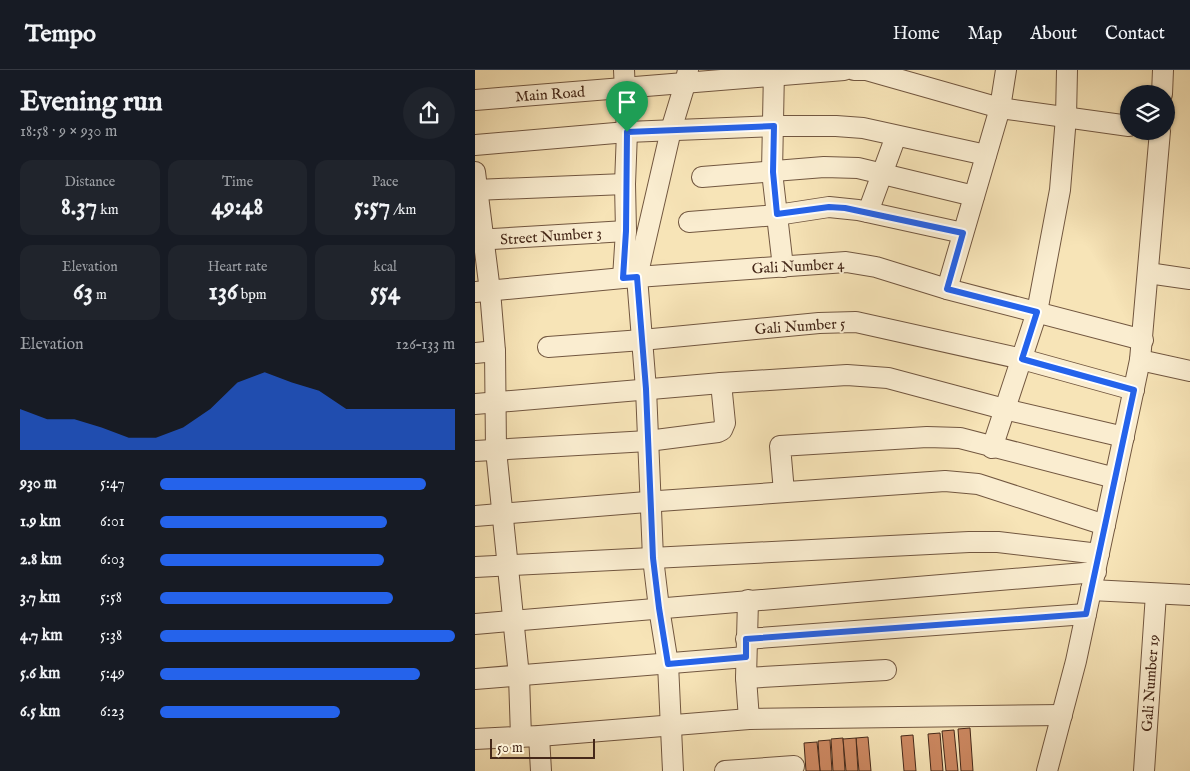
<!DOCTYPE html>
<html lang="en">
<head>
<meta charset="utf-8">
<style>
	:root { --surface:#171b24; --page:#20242c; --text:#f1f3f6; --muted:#9ea1a6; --line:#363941; --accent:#2563eb }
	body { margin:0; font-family:"IM FELL English",serif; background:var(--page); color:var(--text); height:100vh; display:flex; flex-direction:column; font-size:19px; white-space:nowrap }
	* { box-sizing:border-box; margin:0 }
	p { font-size:16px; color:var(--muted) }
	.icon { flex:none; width:28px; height:28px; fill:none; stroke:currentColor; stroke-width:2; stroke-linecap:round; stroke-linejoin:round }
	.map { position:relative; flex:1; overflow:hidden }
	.sheet { display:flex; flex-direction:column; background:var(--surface); width:475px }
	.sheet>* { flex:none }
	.fabs { position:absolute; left:645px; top:15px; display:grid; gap:10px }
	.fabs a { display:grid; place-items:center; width:55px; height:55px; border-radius:50%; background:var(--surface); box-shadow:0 1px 4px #0004; font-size:25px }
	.scale { position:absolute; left:15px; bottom:12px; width:105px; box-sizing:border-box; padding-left:5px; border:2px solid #452819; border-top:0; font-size:14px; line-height:18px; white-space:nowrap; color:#452819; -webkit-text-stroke:4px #faedd0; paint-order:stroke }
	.pin { position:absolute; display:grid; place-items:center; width:42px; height:42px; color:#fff; margin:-51px -21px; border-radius:50% 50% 50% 0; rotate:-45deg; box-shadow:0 0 5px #0007 }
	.pin .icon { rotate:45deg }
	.round { display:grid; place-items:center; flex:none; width:52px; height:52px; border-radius:26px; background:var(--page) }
	.overview { display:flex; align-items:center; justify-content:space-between; height:85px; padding:0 20px }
	h1 { font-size:28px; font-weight:700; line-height:38px }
	.figures { display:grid; grid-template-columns:repeat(3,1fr); gap:8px; height:85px; padding:5px 20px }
	.figures div { display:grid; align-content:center; border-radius:12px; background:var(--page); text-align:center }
	.figures b { font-size:25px; font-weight:700 }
	.figures small { font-size:14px; font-weight:400 }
	.figures p { font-size:14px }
	.chart { height:140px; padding:10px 20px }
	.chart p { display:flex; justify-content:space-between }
	.chart svg { width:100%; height:90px; margin-top:5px; fill:var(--accent); opacity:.7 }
	ul { padding:0 20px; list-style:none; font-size:16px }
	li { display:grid; grid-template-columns:80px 60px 1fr; align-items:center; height:38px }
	li i { height:12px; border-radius:6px; background:var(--accent) }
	header { display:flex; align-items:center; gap:30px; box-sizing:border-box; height:70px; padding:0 25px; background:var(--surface); border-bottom:1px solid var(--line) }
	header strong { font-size:24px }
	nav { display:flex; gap:28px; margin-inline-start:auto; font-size:18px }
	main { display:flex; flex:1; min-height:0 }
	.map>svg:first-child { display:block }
</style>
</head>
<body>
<header>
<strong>Tempo</strong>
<nav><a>Home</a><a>Map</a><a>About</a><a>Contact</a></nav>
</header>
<main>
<section class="sheet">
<div class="overview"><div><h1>Evening run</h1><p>18:58 · 9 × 930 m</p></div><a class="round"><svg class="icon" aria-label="share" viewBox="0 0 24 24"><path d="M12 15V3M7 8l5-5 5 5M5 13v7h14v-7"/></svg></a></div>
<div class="figures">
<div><p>Distance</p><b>8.37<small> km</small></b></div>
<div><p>Time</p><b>49:48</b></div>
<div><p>Pace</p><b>5:57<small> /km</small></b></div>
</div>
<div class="figures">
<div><p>Elevation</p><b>63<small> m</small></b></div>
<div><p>Heart rate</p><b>136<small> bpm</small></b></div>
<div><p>kcal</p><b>554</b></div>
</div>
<div class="chart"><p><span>Elevation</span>126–133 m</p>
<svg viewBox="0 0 160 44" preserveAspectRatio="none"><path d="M0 44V24L10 29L20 29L30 33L40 38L50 38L60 33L70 24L80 11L90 6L100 11L110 15L120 24L130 24L140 24L150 24L160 24V44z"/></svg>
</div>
<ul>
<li><b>930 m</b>5:47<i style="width:90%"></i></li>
<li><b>1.9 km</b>6:01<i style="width:77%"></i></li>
<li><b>2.8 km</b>6:03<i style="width:76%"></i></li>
<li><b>3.7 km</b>5:58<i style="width:79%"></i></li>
<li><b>4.7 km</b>5:38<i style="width:100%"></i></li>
<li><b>5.6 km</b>5:49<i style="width:88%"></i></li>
<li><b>6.5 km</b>6:23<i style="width:61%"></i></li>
</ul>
</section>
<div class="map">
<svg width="715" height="701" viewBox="0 0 715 701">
	<rect width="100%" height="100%" fill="#f7e4b7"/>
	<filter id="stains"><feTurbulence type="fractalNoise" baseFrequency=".004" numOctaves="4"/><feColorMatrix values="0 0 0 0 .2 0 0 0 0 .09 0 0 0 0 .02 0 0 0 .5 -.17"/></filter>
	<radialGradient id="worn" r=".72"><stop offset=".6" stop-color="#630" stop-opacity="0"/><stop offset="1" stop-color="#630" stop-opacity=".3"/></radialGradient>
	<g fill="#cc8861" stroke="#452819">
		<polygon points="495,658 498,701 486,701 483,659"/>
		<polygon points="479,660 483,701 471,701 467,661"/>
		<polygon points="465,663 468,701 456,701 453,664"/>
		<polygon points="438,665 441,701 429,701 426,666"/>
		<polygon points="393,667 396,701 384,701 381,668"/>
		<polygon points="368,668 370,701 358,701 356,669"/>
		<polygon points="381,668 383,701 371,701 368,669"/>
		<polygon points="355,670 357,701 345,701 343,671"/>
		<polygon points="342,672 345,701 331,701 329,673"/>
	</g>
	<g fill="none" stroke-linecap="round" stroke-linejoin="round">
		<defs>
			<g id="minor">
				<polyline points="299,0 297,102 308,197"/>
				<polyline points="379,0 391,0 405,4 525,38 654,56"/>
				<polyline points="687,24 688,0"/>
				<polyline points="0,30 369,0"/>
				<polyline points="0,75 152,62 299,56 361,56 388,58 511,85"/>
				<polyline points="0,102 15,221 20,281 21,380 44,606 46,667"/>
				<polyline points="227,107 349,97 383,98 499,126"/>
				<polyline points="0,120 150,114"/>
				<polyline points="393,142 421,66"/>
				<polyline points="214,152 302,145 354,137 383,140 488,163"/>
				<polyline points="0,170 151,161"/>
				<polyline points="673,203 715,209"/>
				<polyline points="148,208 151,161 150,114 152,62 149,0"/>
				<polyline points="472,219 525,38 531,0"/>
				<polyline points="0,222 148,208 371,192 401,197 472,219 668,270"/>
				<polyline points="73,277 167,270 344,253 381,252 547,289 659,320"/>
				<polyline points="0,283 20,281"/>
				<polyline points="665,290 715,301"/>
				<polyline points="0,334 246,313 372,305 413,308 529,339 649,367"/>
				<polyline points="517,378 562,242 585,120 591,47 592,0"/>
				<polyline points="0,381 173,371 243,362 247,360 250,353 246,313"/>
				<polyline points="309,422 305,376 452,367 485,368 640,408"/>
				<polyline points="0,446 184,431 470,411 503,414 630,455"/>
				<polyline points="0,497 494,472 523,472 624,484"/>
				<polyline points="616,520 715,525"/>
				<polyline points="273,530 271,608 274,649"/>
				<polyline points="0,554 621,502"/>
				<polyline points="271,569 611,544"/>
				<polyline points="271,608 411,600"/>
				<polyline points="0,609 271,587"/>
				<polyline points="64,666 66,701"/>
				<polyline points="0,669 64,666 274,649 587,645"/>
				<polyline points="198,701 193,594 184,538 178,488 171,319 162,207 196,60 210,14 213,0"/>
				<polyline points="250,701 319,696"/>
				<polyline points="572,701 601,591 665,290 685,61"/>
				<polyline points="669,701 681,524"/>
			</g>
		</defs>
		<use href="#minor" stroke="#725740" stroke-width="22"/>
		<use href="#minor" stroke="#faedd0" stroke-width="20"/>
	</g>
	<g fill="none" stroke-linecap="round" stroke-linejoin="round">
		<defs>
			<polygon id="route" points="299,56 298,102 302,144 354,137 370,138 488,163 472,219 562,242 547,289 659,320 611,544 271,569 271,587 193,594 184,538 178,488 171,319 162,207 148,208 151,161 152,62"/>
		</defs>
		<use href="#route" stroke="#fff" stroke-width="10"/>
		<use href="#route" stroke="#2563eb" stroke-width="6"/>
	</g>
	<g text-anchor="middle" stroke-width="4" stroke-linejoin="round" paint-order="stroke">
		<g font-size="15" fill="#452819" stroke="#faedd0">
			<text transform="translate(75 24) rotate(-4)" y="5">Main Road</text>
			<text transform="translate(76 166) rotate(-4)" y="5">Street Number 3</text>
			<text transform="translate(323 196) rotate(-3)" y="5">Gali Number 4</text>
			<text transform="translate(325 256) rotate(-4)" y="5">Gali Number 5</text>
			<text transform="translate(675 613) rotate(-86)" y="5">Gali Number 19</text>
		</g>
	</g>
	<rect width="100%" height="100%" filter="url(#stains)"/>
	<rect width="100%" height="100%" fill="url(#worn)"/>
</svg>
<div class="fabs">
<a><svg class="icon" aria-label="layers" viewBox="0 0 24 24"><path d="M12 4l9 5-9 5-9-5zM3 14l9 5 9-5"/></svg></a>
</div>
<div class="scale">50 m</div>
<div class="pin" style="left:152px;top:62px;background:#1e9e55"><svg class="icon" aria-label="arrive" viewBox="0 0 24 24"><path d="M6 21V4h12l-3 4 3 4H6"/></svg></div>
</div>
</main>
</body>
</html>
